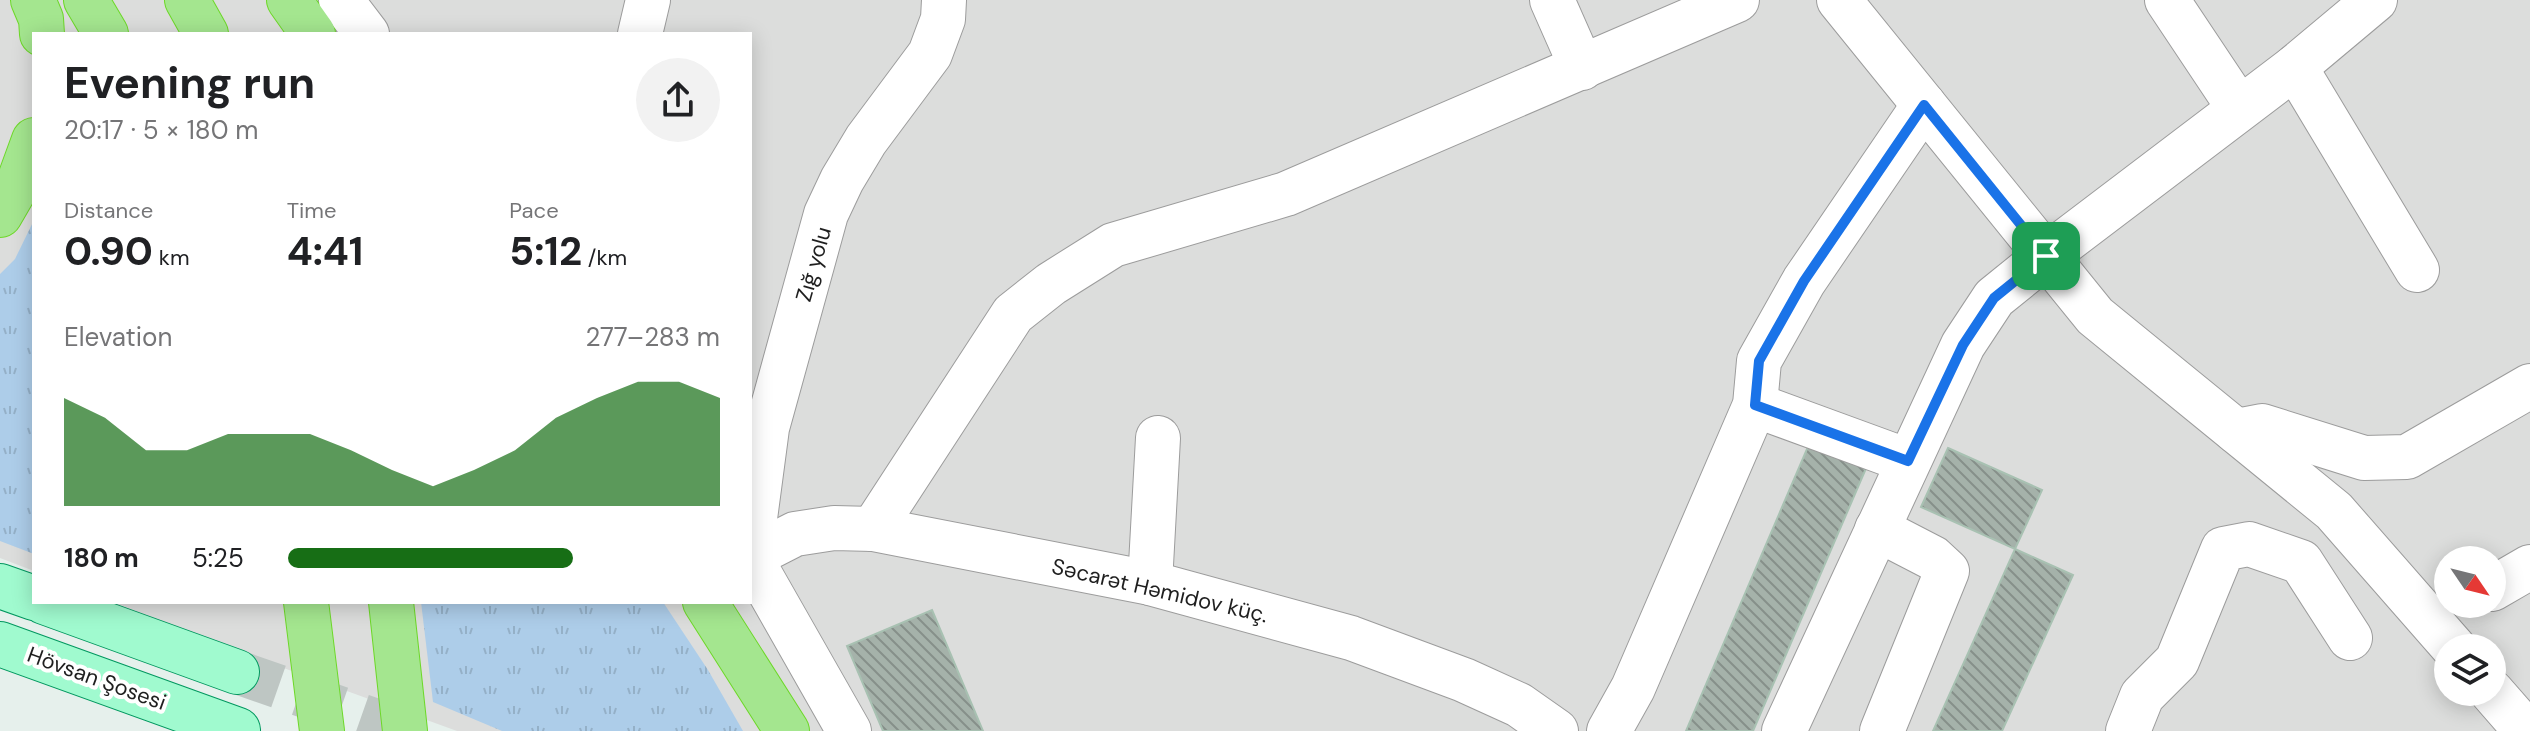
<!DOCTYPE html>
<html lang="en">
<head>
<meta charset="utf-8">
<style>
	:root { --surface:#fff; --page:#f2f2f2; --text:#202124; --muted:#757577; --accent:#176e15 }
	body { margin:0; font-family:"DM Sans",sans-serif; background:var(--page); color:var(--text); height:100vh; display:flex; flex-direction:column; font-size:30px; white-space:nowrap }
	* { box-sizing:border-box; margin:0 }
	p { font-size:26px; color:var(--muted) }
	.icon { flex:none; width:44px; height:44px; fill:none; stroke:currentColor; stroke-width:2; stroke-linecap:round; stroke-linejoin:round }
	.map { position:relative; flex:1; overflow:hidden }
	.details { position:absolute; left:32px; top:32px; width:720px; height:572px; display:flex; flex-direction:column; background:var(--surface); border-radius:0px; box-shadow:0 4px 20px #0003 }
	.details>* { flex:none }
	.needle { width:52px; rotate:125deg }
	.fabs { position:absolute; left:2434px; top:546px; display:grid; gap:16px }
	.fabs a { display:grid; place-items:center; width:72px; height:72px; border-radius:50%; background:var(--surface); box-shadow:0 4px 20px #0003; font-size:40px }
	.pin { position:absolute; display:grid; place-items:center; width:68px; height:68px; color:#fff; margin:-34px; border-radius:16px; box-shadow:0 4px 12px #0006 }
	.round { display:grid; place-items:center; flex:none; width:84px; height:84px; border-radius:42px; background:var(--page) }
	.overview { display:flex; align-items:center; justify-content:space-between; height:136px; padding:0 32px }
	h1 { font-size:44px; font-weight:700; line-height:60px }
	.metrics { display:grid; grid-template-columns:repeat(3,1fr); gap:12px; height:136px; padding:8px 32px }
	.metrics div { display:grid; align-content:center }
	.metrics b { font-size:40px; font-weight:700 }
	.metrics small { font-size:22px; font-weight:400 }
	.metrics p { font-size:22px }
	.chart { height:224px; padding:16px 32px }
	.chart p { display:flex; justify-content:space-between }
	.chart svg { width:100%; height:144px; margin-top:8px; fill:var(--accent); opacity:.7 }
	ul { padding:0 32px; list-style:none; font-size:26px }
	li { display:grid; grid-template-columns:128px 96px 1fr; align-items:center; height:60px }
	li i { height:20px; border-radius:10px; background:var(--accent) }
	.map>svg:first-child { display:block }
</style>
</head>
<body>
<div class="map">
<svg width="2530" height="731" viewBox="0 0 2530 731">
	<defs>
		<pattern id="grass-tufts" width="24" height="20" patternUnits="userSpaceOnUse" patternTransform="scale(2)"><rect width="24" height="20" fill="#adcde9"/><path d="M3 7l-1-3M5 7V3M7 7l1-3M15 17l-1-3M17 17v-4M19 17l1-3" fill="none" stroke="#94b0c7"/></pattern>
		<pattern id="building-back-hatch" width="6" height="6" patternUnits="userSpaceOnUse" patternTransform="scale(2)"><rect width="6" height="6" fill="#a5b2aa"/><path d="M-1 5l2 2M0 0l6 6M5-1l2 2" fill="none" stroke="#86908a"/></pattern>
	</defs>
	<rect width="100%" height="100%" fill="#e6f0ec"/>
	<path fill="#dcdddc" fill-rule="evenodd" d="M 0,0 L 2530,0 L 2530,731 L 457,731 L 256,658 L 113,602 L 750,602 L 750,34 L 34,34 L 34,571 L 0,558 ZM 2448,560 L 2492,560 L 2492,604 L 2448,604 ZM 2448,648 L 2492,648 L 2492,692 L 2448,692 Z"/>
	<g fill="url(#grass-tufts)">
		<polygon points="34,220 34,554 0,541 0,274 15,259"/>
		<polygon points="421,602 663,602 708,670 743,731 502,731 433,702"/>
	</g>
	<g fill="url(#building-back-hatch)" stroke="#a8c1b2" stroke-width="2">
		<polygon points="1810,442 1867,466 1753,731 1686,731"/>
		<polygon points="1948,448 2042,490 2015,549 1921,507"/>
		<polygon points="2015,549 2073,575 2002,731 1933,731"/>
		<polygon points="932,610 983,731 883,731 847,646"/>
	</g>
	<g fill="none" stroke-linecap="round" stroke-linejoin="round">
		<polyline stroke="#bec6c3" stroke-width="44" stroke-dasharray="44 22" stroke-linecap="butt" points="237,672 405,731"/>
		<defs>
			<g id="minor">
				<polyline points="341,0 367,34"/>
				<polyline points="1552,0 1582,68"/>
				<polyline points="1839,0 2095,316 2334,511 2454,648"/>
				<polyline points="2167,0 2239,108"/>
				<polyline points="640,34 648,0"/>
				<polyline points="2295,67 2417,270"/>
				<polyline points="1755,405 1908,461"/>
				<polyline points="2236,431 2262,426 2364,458 2407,457 2530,386"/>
				<polyline points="873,529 1013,314 1051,284 1113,245 1286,194 1737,0"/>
				<polyline points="1877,529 1933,558 1947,571 1882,731"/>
				<polyline points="750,556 767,428 826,214 842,180 866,140 930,54 943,19 944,0"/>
				<polyline points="750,557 795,534 834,528 873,529 1150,583 1351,638 1464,680 1519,705 1556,731"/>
				<polyline points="750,557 849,731"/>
				<polyline points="1150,583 1158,438"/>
				<polyline points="2492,589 2530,567"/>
				<polyline points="2492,692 2526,731"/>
				<polyline points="1609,731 1633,688 1755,405 1759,361 1804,281 1924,105"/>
				<polyline points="1784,731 1963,345 1994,298 2046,256 2295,67 2375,0"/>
				<polyline points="2128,731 2142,696 2177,661 2223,549 2249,544 2301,562 2350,638"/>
			</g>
			<g id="major">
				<polyline points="0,586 34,598"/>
				<polyline points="44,602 237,672"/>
				<polyline points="0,644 238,730"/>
			</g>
			<g id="highway">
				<polyline points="33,0 41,19 42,34"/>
				<polyline points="86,0 106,34"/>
				<polyline points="187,0 206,34"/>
				<polyline points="289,0 313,34"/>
				<polyline points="0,215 18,184 34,140"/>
				<polyline points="306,602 322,731"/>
				<polyline points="391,602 405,731"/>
				<polyline points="705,602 787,731"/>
			</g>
		</defs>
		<use href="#minor" stroke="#9c9c9c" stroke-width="46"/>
		<use href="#major" stroke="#02985f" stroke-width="46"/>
		<use href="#highway" stroke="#6dd828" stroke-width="46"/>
		<use href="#minor" stroke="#fff" stroke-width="44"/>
		<use href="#major" stroke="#a0facf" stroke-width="44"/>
		<use href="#highway" stroke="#a4e68f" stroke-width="44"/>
	</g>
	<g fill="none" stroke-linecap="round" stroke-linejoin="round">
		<defs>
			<polygon id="route" points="1924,105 2046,256 1994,298 1963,345 1908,461 1755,405 1759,361 1804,281"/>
		</defs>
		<use href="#route" stroke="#fff" stroke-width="16"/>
		<use href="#route" stroke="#1a73e8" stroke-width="10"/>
	</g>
	<g text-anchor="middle" stroke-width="8" stroke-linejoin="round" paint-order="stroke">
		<g font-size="22" fill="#1f1f1f" stroke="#fff">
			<text transform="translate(813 264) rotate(-74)" y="8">Zığ yolu</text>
			<text transform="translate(1160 590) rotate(13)" y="8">Səcarət Həmidov küç.</text>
			<text transform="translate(97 678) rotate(20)" y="8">Hövsan Şosesi</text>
		</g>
	</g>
</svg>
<div class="fabs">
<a><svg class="needle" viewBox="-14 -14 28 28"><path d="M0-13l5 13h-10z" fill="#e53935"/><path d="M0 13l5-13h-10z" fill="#757577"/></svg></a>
<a><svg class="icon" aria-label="layers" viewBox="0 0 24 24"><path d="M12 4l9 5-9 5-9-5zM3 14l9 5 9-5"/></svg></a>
</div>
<div class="pin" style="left:2046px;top:256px;background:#1e9e55"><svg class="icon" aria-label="arrive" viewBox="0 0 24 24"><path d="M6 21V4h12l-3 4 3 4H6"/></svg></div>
<section class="details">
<div class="overview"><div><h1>Evening run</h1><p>20:17 · 5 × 180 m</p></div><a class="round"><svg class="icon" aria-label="share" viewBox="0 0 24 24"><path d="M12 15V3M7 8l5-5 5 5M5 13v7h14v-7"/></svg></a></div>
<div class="metrics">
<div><p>Distance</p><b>0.90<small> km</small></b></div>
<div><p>Time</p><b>4:41</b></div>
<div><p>Pace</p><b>5:12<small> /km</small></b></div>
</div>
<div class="chart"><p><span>Elevation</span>277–283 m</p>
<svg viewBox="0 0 160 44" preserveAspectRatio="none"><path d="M0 44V11L10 17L20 27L30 27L40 22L50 22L60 22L70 27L80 33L90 38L100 33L110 27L120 17L130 11L140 6L150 6L160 11V44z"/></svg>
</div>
<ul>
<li><b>180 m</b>5:25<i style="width:66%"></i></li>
</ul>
</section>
</div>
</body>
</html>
